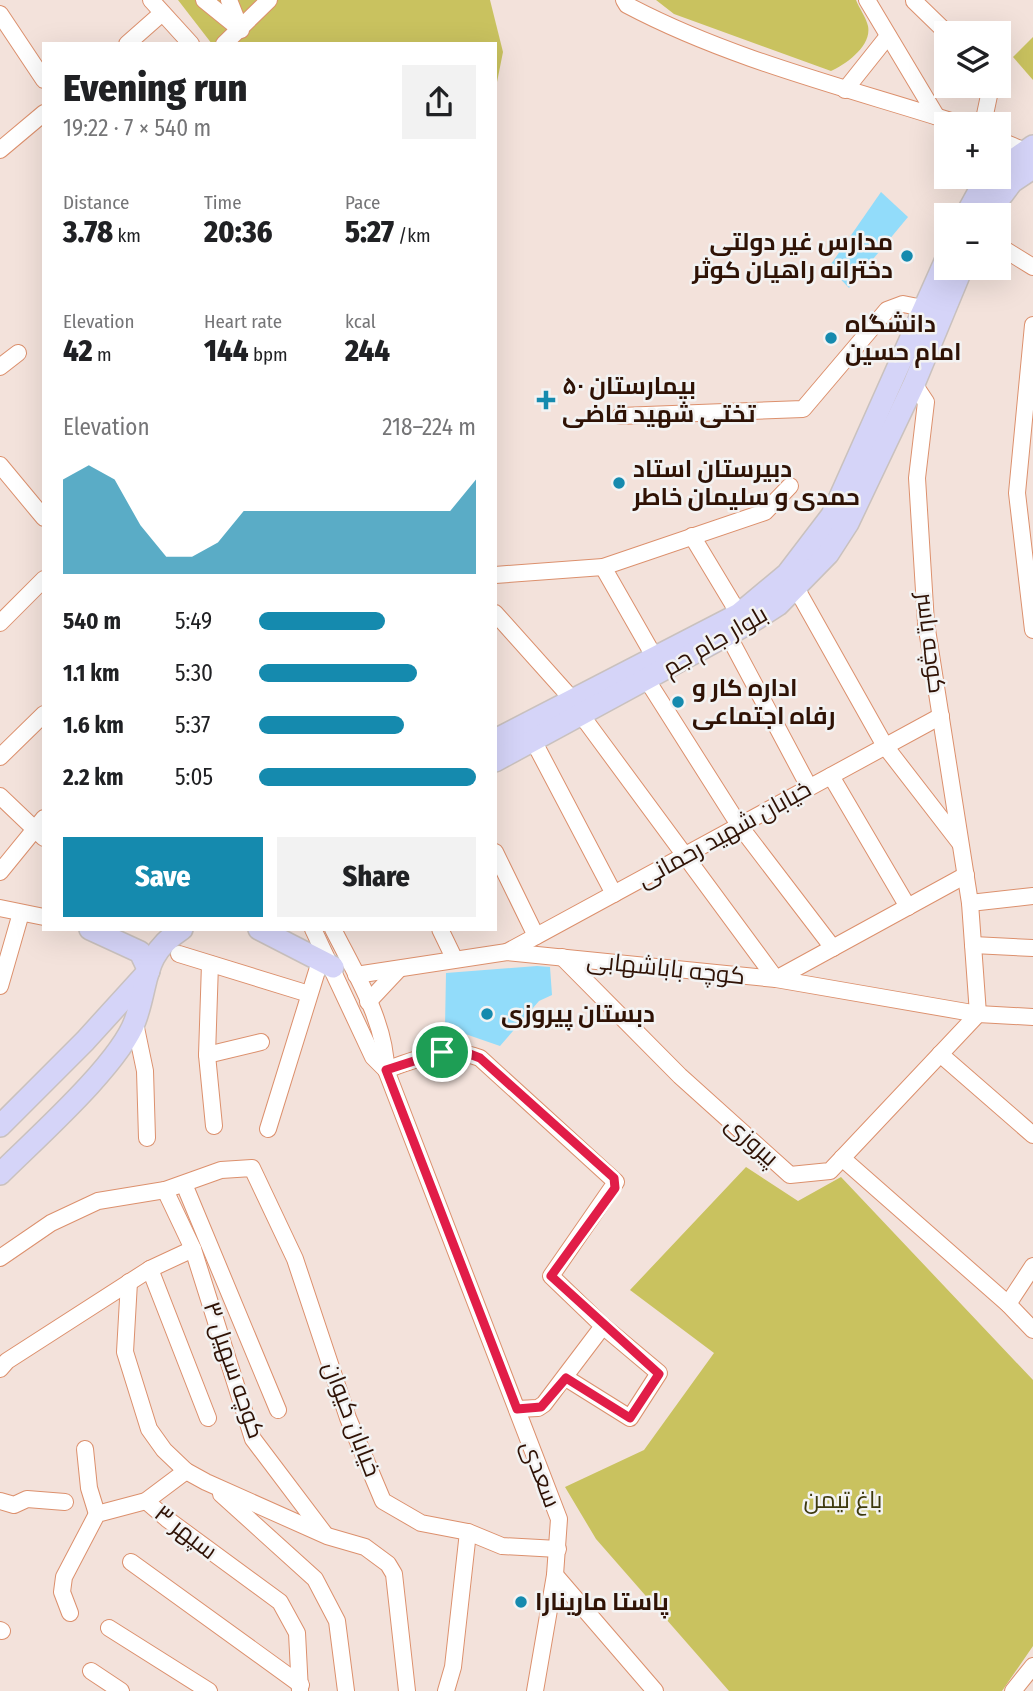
<!DOCTYPE html>
<html lang="en">
<head>
<meta charset="utf-8">
<style>
	:root { --surface:#fff; --page:#f2f2f2; --text:#202124; --muted:#757577; --accent:#158aae }
	body { margin:0; font-family:"Fira Sans Condensed",Cairo,sans-serif; background:var(--page); color:var(--text); height:100vh; display:flex; flex-direction:column; font-size:26px; white-space:nowrap }
	* { box-sizing:border-box; margin:0 }
	p { font-size:23px; color:var(--muted) }
	.icon { flex:none; width:38px; height:38px; fill:none; stroke:currentColor; stroke-width:2; stroke-linecap:round; stroke-linejoin:round }
	.map { position:relative; flex:1; overflow:hidden }
	.panel { position:absolute; left:42px; top:42px; width:455px; height:889px; display:flex; flex-direction:column; background:var(--surface); border-radius:0px; box-shadow:0 7px 28px #0002 }
	.panel>* { flex:none }
	.fabs { position:absolute; left:934px; top:21px; display:grid; gap:14px }
	.fabs a { display:grid; place-items:center; width:77px; height:77px; border-radius:0px; background:var(--surface); box-shadow:0 7px 28px #0002; font-size:35px }
	.pin { position:absolute; display:grid; place-items:center; width:60px; height:60px; color:#fff; margin:-30px; border:4px solid #fff; border-radius:50%; box-shadow:0 2px 7px #0007 }
	.round { display:grid; place-items:center; flex:none; width:74px; height:74px; border-radius:0px; background:var(--page) }
	.overview { display:flex; align-items:center; justify-content:space-between; height:119px; padding:0 21px }
	h1 { font-size:38px; font-weight:800; line-height:52px }
	.stats { display:grid; grid-template-columns:repeat(3,1fr); gap:10px; height:119px; padding:7px 21px }
	.stats div { display:grid; align-content:center }
	.stats b { font-size:30px; font-weight:800 }
	.stats small { font-size:19px; font-weight:400 }
	.stats p { font-size:19px }
	.chart { height:196px; padding:14px 21px }
	.chart p { display:flex; justify-content:space-between }
	.chart svg { width:100%; height:126px; margin-top:7px; fill:var(--accent); opacity:.7 }
	.button { display:flex; gap:14px; margin-top:auto; padding:14px 21px }
	.button a { flex:1; height:80px; border-radius:0px; background:var(--accent); color:#fff; font-size:28px; font-weight:800; line-height:80px; text-align:center }
	.button a+a { background:var(--page); color:var(--text) }
	ul { padding:0 21px; list-style:none; font-size:23px }
	li { display:grid; grid-template-columns:112px 84px 1fr; align-items:center; height:52px }
	li i { height:18px; border-radius:9px; background:var(--accent) }
	.map>svg:first-child { display:block }
</style>
</head>
<body>
<div class="map">
<svg width="1033" height="1691" viewBox="0 0 1033 1691">
	<rect width="100%" height="100%" fill="#f3e2db"/>
	<g fill="#c9c25f">
		<polygon points="178,0 490,0 503,52 495,92 495,44 212,44"/>
		<path d="M 656,0 L 856,0 C 859,8 866,17 868,26 C 872,46 846,64 831,71 L 674,14 Z"/>
		<polygon points="1033,37 1033,80 1013,57"/>
		<polygon points="746,1167 798,1201 841,1177 1033,1380 1033,1646 1002,1691 729,1691 596,1539 565,1487 644,1450 714,1353 630,1290"/>
	</g>
	<g fill="#92dcfa">
		<polygon points="881,192 908,217 849,288 829,267"/>
		<polygon points="537,966 550,967 552,995 539,1001 500,1046 445,1027 446,973"/>
	</g>
	<g fill="none" stroke-linecap="round" stroke-linejoin="round">
		<defs>
			<g id="minor">
				<polyline points="151,0 191,44"/>
				<polyline points="204,0 241,30"/>
				<polyline points="229,0 240,28"/>
				<path d="M 624,0 L 627,5 C 731,60 848,88 960,124"/>
				<polyline points="867,0 937,117"/>
				<polyline points="914,1 947,33"/>
				<polyline points="0,14 44,80"/>
				<polyline points="127,44 161,14"/>
				<polyline points="224,44 269,0"/>
				<polyline points="845,90 888,36"/>
				<polyline points="983,124 991,86"/>
				<polyline points="999,140 1025,151"/>
				<polyline points="0,150 44,113"/>
				<polyline points="999,246 1033,267"/>
				<polyline points="1033,325 1017,493 1033,630"/>
				<polyline points="0,367 18,353"/>
				<polyline points="914,384 926,402 917,478 926,623 970,903 978,1014"/>
				<polyline points="620,416 803,409 887,310 903,304 923,308"/>
				<polyline points="0,465 44,518"/>
				<polyline points="692,536 739,614"/>
				<polyline points="603,567 655,658"/>
				<polyline points="495,575 603,567 765,512 790,486"/>
				<polyline points="795,586 885,746 960,843"/>
				<polyline points="495,613 572,699"/>
				<polyline points="0,623 44,579"/>
				<polyline points="728,635 809,787"/>
				<polyline points="647,680 739,825 833,948"/>
				<polyline points="582,716 776,979 966,875"/>
				<polyline points="534,742 614,894"/>
				<polyline points="0,757 44,714"/>
				<polyline points="831,776 908,907"/>
				<polyline points="0,796 44,838"/>
				<polyline points="495,852 536,936"/>
				<polyline points="0,872 44,818"/>
				<polyline points="970,903 1033,896"/>
				<polyline points="0,908 44,917"/>
				<polyline points="313,929 373,1057 386,1070"/>
				<path d="M 333,929 C 354,971 386,1022 386,1070 L 559,1519 L 555,1575 L 535,1691"/>
				<polyline points="440,929 454,958"/>
				<polyline points="973,945 1033,948"/>
				<polyline points="507,952 941,716"/>
				<polyline points="179,954 309,994"/>
				<polyline points="562,957 680,1076 790,1175 830,1171 978,1014"/>
				<polyline points="210,964 207,1055 214,1126"/>
				<polyline points="356,975 507,952 776,979 978,1014 1033,1017"/>
				<polyline points="0,986 21,913"/>
				<polyline points="368,1002 399,969"/>
				<polyline points="135,1023 145,1071 147,1138"/>
				<polyline points="940,1054 1033,1135"/>
				<polyline points="207,1055 261,1042"/>
				<path d="M 386,1070 C 418,1058 447,1046 480,1058 L 616,1182 L 551,1276 L 603,1326 L 544,1404 L 538,1408 L 517,1409"/>
				<polyline points="268,1129 321,958"/>
				<polyline points="842,1158 1008,1304 1033,1330"/>
				<polyline points="184,1184 278,1410"/>
				<polyline points="165,1190 193,1249 253,1439 324,1533"/>
				<polyline points="0,1258 51,1223 98,1201 165,1190 221,1170 252,1168 295,1259 348,1418 383,1501 421,1523 468,1532 502,1546 558,1549"/>
				<polyline points="150,1269 208,1418"/>
				<polyline points="129,1282 125,1352 149,1429 164,1450 186,1471 206,1482 327,1536 365,1547 388,1564 394,1574 407,1691"/>
				<polyline points="1008,1304 1033,1266"/>
				<polyline points="0,1369 7,1361 150,1269 193,1249"/>
				<polyline points="566,1378 630,1418 659,1373 603,1326"/>
				<polyline points="85,1449 89,1488 97,1514"/>
				<polyline points="221,1494 315,1579 337,1621 346,1691"/>
				<polyline points="0,1501 14,1505 27,1499 65,1502"/>
				<polyline points="146,1501 167,1519 280,1602 297,1633 300,1691"/>
				<polyline points="131,1562 301,1685"/>
				<polyline points="555,1575 655,1691"/>
				<polyline points="70,1613 62,1592 64,1577 97,1514 146,1501 186,1471"/>
				<polyline points="109,1628 209,1691"/>
				<polyline points="0,1630 2,1631"/>
				<polyline points="91,1671 121,1691"/>
				<polyline points="446,1691 453,1667 468,1532"/>
				<polyline points="1013,1691 1033,1666"/>
			</g>
			<g id="major">
				<polyline points="999,170 1033,146"/>
				<polyline points="966,215 978,193 993,177"/>
				<polyline points="987,215 1012,182 1033,168"/>
				<polyline points="495,740 739,614 787,574 832,515 947,257"/>
				<polyline points="495,761 753,621 778,605 828,554 848,523 914,384 962,268"/>
				<polyline points="90,929 140,952 149,971"/>
				<polyline points="259,929 333,967"/>
				<polyline points="0,1126 85,1041 145,975"/>
				<path d="M 0,1174 C 35,1139 119,1065 135,1021 C 150,980 141,956 182,929"/>
			</g>
		</defs>
		<use href="#minor" stroke="#dc906d" stroke-width="18"/>
		<use href="#major" stroke="#c9c1be" stroke-width="24"/>
		<use href="#minor" stroke="#fff" stroke-width="16"/>
		<use href="#major" stroke="#d5d4f8" stroke-width="21"/>
	</g>
	<g fill="none" stroke-linecap="round" stroke-linejoin="round">
		<defs>
			<polygon id="route" points="462,1051 480,1058 614,1178 615,1188 551,1276 659,1374 630,1418 566,1378 541,1407 517,1409 386,1070 442,1052"/>
		</defs>
		<use href="#route" stroke="#fff" stroke-width="14"/>
		<use href="#route" stroke="#e11d48" stroke-width="9"/>
	</g>
	<g fill="#158aae" stroke="#f3f3f3" stroke-width="2.5">
		<circle cx="907" cy="256" r="7"/>
		<circle cx="831" cy="338" r="7"/>
		<path d="M542.5 389.5h7v7h7v7h-7v7h-7v-7h-7v-7h7z"/>
		<circle cx="619" cy="483" r="7"/>
		<circle cx="678" cy="702" r="7"/>
		<circle cx="487" cy="1014" r="7"/>
		<circle cx="521" cy="1602" r="7"/>
	</g>
	<g text-anchor="middle" stroke-width="5" stroke-linejoin="round" paint-order="stroke">
		<g font-size="24" font-weight="bold" fill="#2f1205" stroke="#f3f3f3" text-anchor="start">
			<text x="893" y="250" text-anchor="end">مدارس غیر دولتی<tspan x="893" dy="28">دخترانه راهیان کوثر</tspan></text>
			<text x="845" y="332">دانشگاه<tspan x="845" dy="28">امام حسین</tspan></text>
			<text x="562" y="394">بیمارستان ۵۰<tspan x="562" dy="28">تختی شهید قاضی</tspan></text>
			<text x="633" y="477">دبیرستان استاد<tspan x="633" dy="28">حمدی و سلیمان خاطر</tspan></text>
			<text x="692" y="696">اداره کار و<tspan x="692" dy="28">رفاه اجتماعی</tspan></text>
			<text x="501" y="1022">دبستان پیروزی</text>
			<text x="535" y="1610">پاستا مارینارا</text>
		</g>
		<g font-size="24" fill="#2f1205" stroke="#f3f3f3">
			<text transform="translate(715 641) rotate(-30)" y="8">بلوار جام جم</text>
			<text transform="translate(931 643) rotate(83)" y="8">کوچه یاسر</text>
			<text transform="translate(724 834) rotate(-29)" y="8">خیابان شهید رحمانی</text>
			<text transform="translate(666 968) rotate(6)" y="8">کوچه باباشهابی</text>
			<text transform="translate(752 1141) rotate(42)" y="8">پیروزی</text>
			<text transform="translate(234 1370) rotate(71)" y="8">کوچه سهیل ۳</text>
			<text transform="translate(352 1419) rotate(69)" y="8">خیابان کیوان</text>
			<text transform="translate(541 1474) rotate(69)" y="8">سعدی</text>
			<text transform="translate(186 1532) rotate(38)" y="8">سپهر ۳</text>
		</g>
		<g font-size="24" fill="#3d390d" stroke="#f3f3f3">
			<text x="843" y="1508">باغ تیمن</text>
		</g>
	</g>
</svg>
<div class="fabs">
<a><svg class="icon" aria-label="layers" viewBox="0 0 24 24"><path d="M12 4l9 5-9 5-9-5zM3 14l9 5 9-5"/></svg></a>
<a>+</a>
<a>−</a>
</div>
<div class="pin" style="left:442px;top:1052px;background:#1e9e55"><svg class="icon" aria-label="arrive" viewBox="0 0 24 24"><path d="M6 21V4h12l-3 4 3 4H6"/></svg></div>
<section class="panel">
<div class="overview"><div><h1>Evening run</h1><p>19:22 · 7 × 540 m</p></div><a class="round"><svg class="icon" aria-label="share" viewBox="0 0 24 24"><path d="M12 15V3M7 8l5-5 5 5M5 13v7h14v-7"/></svg></a></div>
<div class="stats">
<div><p>Distance</p><b>3.78<small> km</small></b></div>
<div><p>Time</p><b>20:36</b></div>
<div><p>Pace</p><b>5:27<small> /km</small></b></div>
</div>
<div class="stats">
<div><p>Elevation</p><b>42<small> m</small></b></div>
<div><p>Heart rate</p><b>144<small> bpm</small></b></div>
<div><p>kcal</p><b>244</b></div>
</div>
<div class="chart"><p><span>Elevation</span>218–224 m</p>
<svg viewBox="0 0 160 44" preserveAspectRatio="none"><path d="M0 44V11L10 6L20 11L30 27L40 38L50 38L60 33L70 22L80 22L90 22L100 22L110 22L120 22L130 22L140 22L150 22L160 11V44z"/></svg>
</div>
<ul>
<li><b>540 m</b>5:49<i style="width:58%"></i></li>
<li><b>1.1 km</b>5:30<i style="width:73%"></i></li>
<li><b>1.6 km</b>5:37<i style="width:67%"></i></li>
<li><b>2.2 km</b>5:05<i style="width:100%"></i></li>
</ul>
<div class="button"><a>Save</a><a>Share</a></div>
</section>
</div>
</body>
</html>
